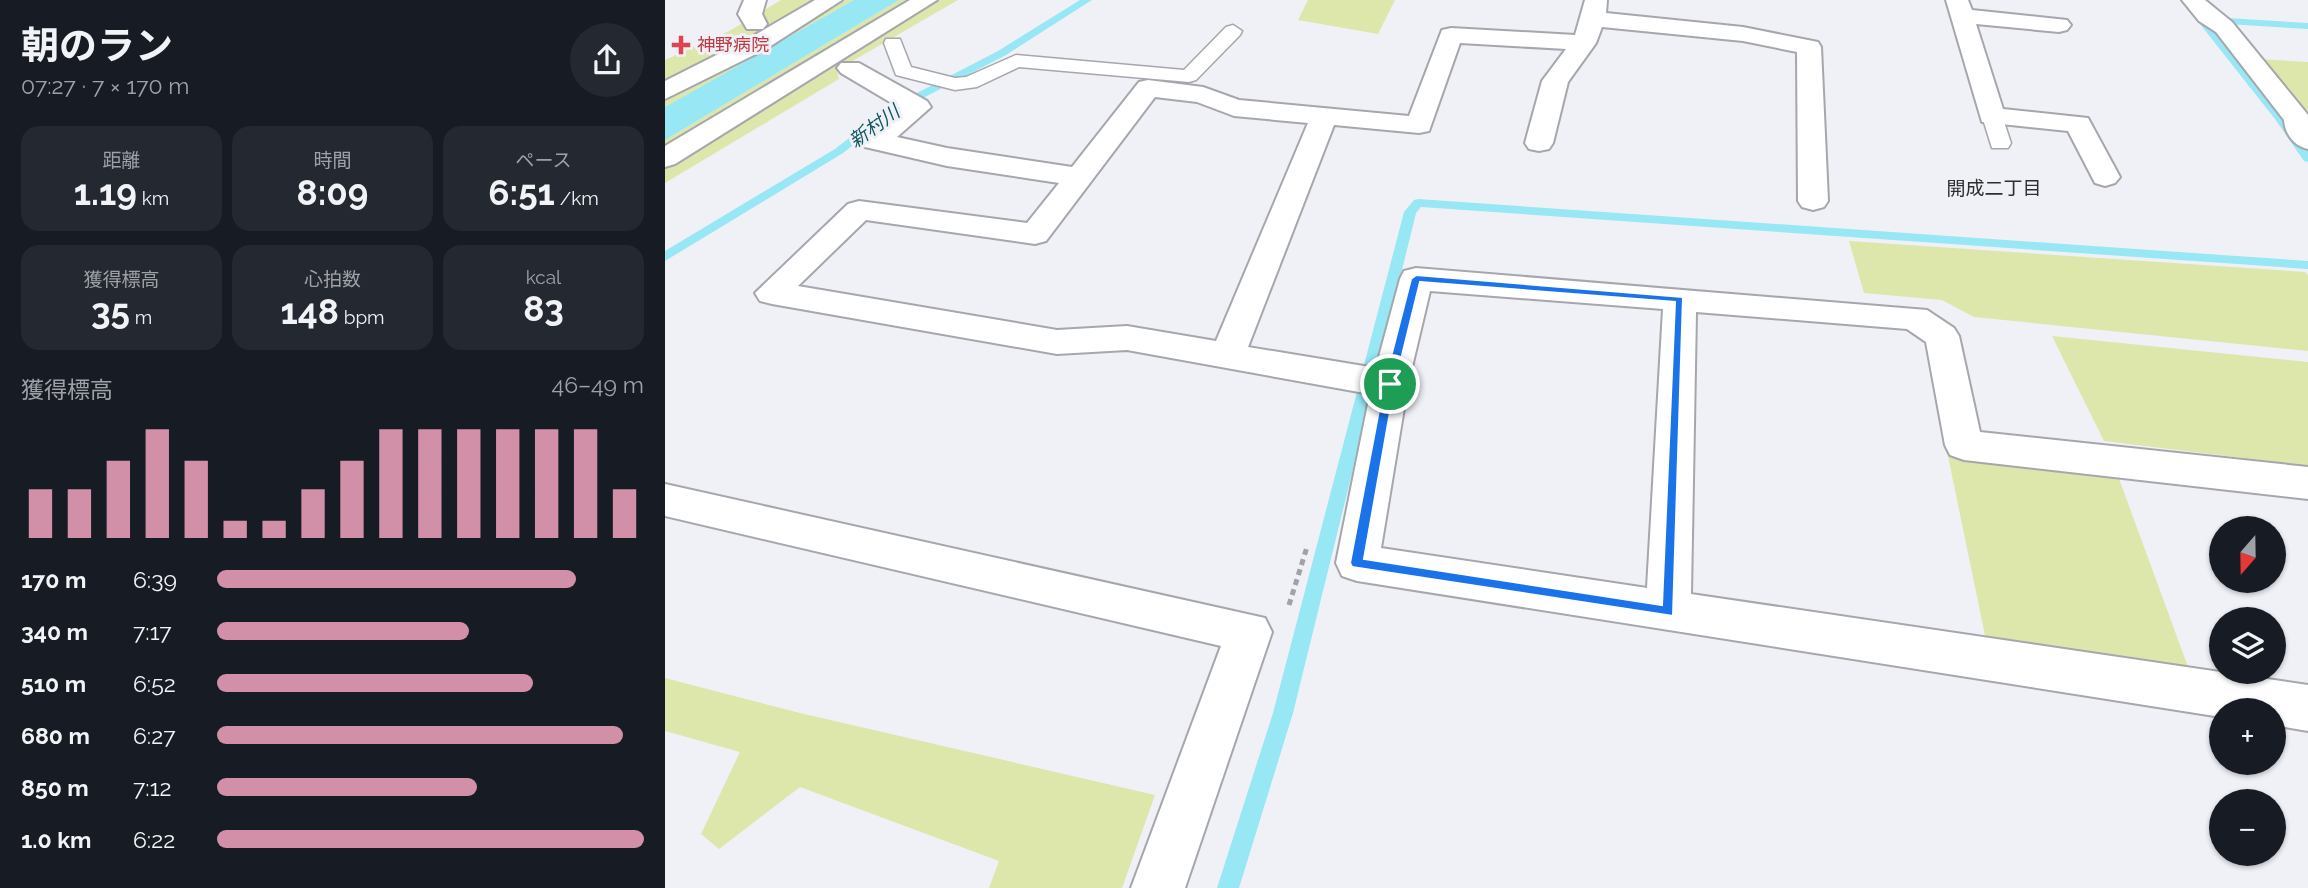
<!DOCTYPE html>
<html lang="ja">
<head>
<meta charset="utf-8">
<style>
	:root { --surface:#171b24; --page:#242831; --text:#f1f3f6; --muted:#9ea1a6; --accent:#d18fa8 }
	body { margin:0; font-family:Raleway,"Noto Sans JP",sans-serif; background:var(--page); color:var(--text); height:100vh; display:flex; flex-direction:column; font-size:26px; white-space:nowrap }
	* { box-sizing:border-box; margin:0 }
	p { font-size:23px; color:var(--muted) }
	.icon { flex:none; width:38px; height:38px; fill:none; stroke:currentColor; stroke-width:2; stroke-linecap:round; stroke-linejoin:round }
	.map { position:relative; flex:1; overflow:hidden }
	.panel { display:flex; flex-direction:column; background:var(--surface); width:665px }
	.panel>* { flex:none }
	.needle { width:46px; rotate:200deg }
	.fabs { position:absolute; left:1544px; top:516px; display:grid; gap:14px }
	.fabs a { display:grid; place-items:center; width:77px; height:77px; border-radius:50%; background:var(--surface); box-shadow:0 2px 5px #0004; font-size:35px }
	.pin { position:absolute; display:grid; place-items:center; width:60px; height:60px; color:#fff; margin:-30px; border:4px solid #fff; border-radius:50%; box-shadow:0 2px 7px #0007 }
	.round { display:grid; place-items:center; flex:none; width:74px; height:74px; border-radius:37px; background:var(--page) }
	.headline { display:flex; align-items:center; justify-content:space-between; height:119px; padding:0 21px }
	h1 { font-size:38px; font-weight:700; line-height:52px }
	.stats { display:grid; grid-template-columns:repeat(3,1fr); gap:10px; height:119px; padding:7px 21px }
	.stats div { display:grid; align-content:center; border-radius:18px; background:var(--page); text-align:center }
	.stats b { font-size:35px; font-weight:700 }
	.stats small { font-size:19px; font-weight:400 }
	.stats p { font-size:19px }
	.chart { height:196px; padding:14px 21px }
	.chart p { display:flex; justify-content:space-between }
	.chart svg { width:100%; height:126px; margin-top:7px; stroke:var(--accent); stroke-width:6 }
	ul { padding:0 21px; list-style:none; font-size:23px }
	li { display:grid; grid-template-columns:112px 84px 1fr; align-items:center; height:52px }
	li i { height:18px; border-radius:9px; background:var(--accent) }
	main { display:flex; flex:1; min-height:0 }
	.map>svg:first-child { display:block }
</style>
</head>
<body>
<main>
<section class="panel">
<div class="headline"><div><h1>朝のラン</h1><p>07:27 · 7 × 170 m</p></div><a class="round"><svg class="icon" aria-label="share" viewBox="0 0 24 24"><path d="M12 15V3M7 8l5-5 5 5M5 13v7h14v-7"/></svg></a></div>
<div class="stats">
<div><p>距離</p><b>1.19<small> km</small></b></div>
<div><p>時間</p><b>8:09</b></div>
<div><p>ペース</p><b>6:51<small> /km</small></b></div>
</div>
<div class="stats">
<div><p>獲得標高</p><b>35<small> m</small></b></div>
<div><p>心拍数</p><b>148<small> bpm</small></b></div>
<div><p>kcal</p><b>83</b></div>
</div>
<div class="chart"><p><span>獲得標高</span>46–49 m</p>
<svg viewBox="0 0 160 44" preserveAspectRatio="none"><path d="M5 44V27M15 44V27M25 44V17M35 44V6M45 44V17M55 44V38M65 44V38M75 44V27M85 44V17M95 44V6M105 44V6M115 44V6M125 44V6M135 44V6M145 44V6M155 44V27"/></svg>
</div>
<ul>
<li><b>170 m</b>6:39<i style="width:84%"></i></li>
<li><b>340 m</b>7:17<i style="width:59%"></i></li>
<li><b>510 m</b>6:52<i style="width:74%"></i></li>
<li><b>680 m</b>6:27<i style="width:95%"></i></li>
<li><b>850 m</b>7:12<i style="width:61%"></i></li>
<li><b>1.0 km</b>6:22<i style="width:100%"></i></li>
</ul>
</section>
<div class="map">
<svg width="1643" height="888" viewBox="0 0 1643 888">
	<rect width="100%" height="100%" fill="#eff1f7"/>
	<g fill="#dde6ab">
		<polygon points="116,0 189,0 0,107 0,60 66,30"/>
		<polygon points="234,0 293,0 172,70 174,79 0,183 0,140"/>
		<polygon points="643,0 730,0 713,34 633,20"/>
		<polygon points="1592,59 1643,62 1643,114"/>
		<polygon points="1184,241 1640,272 1643,275 1643,351 1309,317 1277,300 1199,293"/>
		<polygon points="1387,336 1643,362 1643,466 1439,441"/>
		<polygon points="1283,456 1453,476 1526,675 1322,645"/>
		<polygon points="0,678 135,713 490,795 457,888 324,888 334,861 135,787 54,849 36,834 75,752 0,731"/>
	</g>
	<polygon fill="#97e7f4" points="189,0 234,0 0,140 0,107"/>
	<g fill="none" stroke-linecap="round" stroke-linejoin="round">
		<g fill="#97e7f4" fill-rule="evenodd">
			<polygon points="415,0 427,0 341,55 231,112 178,153 0,261 0,251 170,149 223,108 333,51"/>
			<polygon points="1562,18 1643,23 1643,29 1562,24 1547,26 1618,115 1643,151 1643,162 1639,161 1610,119 1535,24"/>
			<polygon points="753,199 1643,261 1643,269 756,207 751,213 628,713 574,888 552,888 608,713 739,212 749,200"/>
		</g>
		<defs>
			<g id="lane">
				<polygon points="568,25 577,31 575,35 531,80 524,82 354,67 312,87 290,90 231,75 219,43 221,39 235,39 246,67 290,78 301,77 351,55 519,70 561,27"/>
				<polygon points="1327,110 1337,116 1346,143 1343,148 1327,148 1317,116"/>
			</g>
			<g id="street">
				<polygon points="79,0 101,0 97,14 102,24 98,29 82,29 73,14"/>
				<polygon points="150,0 177,0 101,49 0,99 0,81 83,39"/>
				<polygon points="245,0 272,0 10,164 0,167 0,146"/>
				<path d="M 920,0 L 942,0 L 941,13 L 1078,27 L 1153,42 L 1156,47 L 1163,201 L 1159,207 L 1148,210 L 1137,207 L 1133,201 L 1132,52 L 1078,41 L 937,27 L 931,43 L 903,82 L 888,143 L 884,149 L 874,151 L 864,149 L 860,143 L 877,81 L 901,49 L 795,43 L 764,131 L 754,133 L 669,125 L 583,347 L 711,368 L 735,279 L 739,271 L 751,268 L 1262,310 L 1289,328 L 1294,336 L 1315,432 L 1643,467 L 1643,499 L 1299,460 L 1285,455 L 1280,445 L 1261,342 L 1242,329 L 1031,312 L 1026,594 L 1643,685 L 1643,731 L 1608,725 L 1608,710 L 1556,710 L 1556,717 L 692,581 L 677,576 L 671,563 L 705,394 L 462,350 L 392,354 L 107,304 L 95,301 L 90,293 L 183,204 L 194,201 L 362,223 L 394,183 L 282,166 L 200,147 L 196,141 L 200,135 L 235,108 L 176,73 L 172,68 L 176,63 L 194,63 L 262,101 L 266,107 L 232,137 L 282,148 L 407,167 L 474,82 L 483,80 L 538,87 L 574,100 L 744,116 L 777,30 L 786,28 L 910,35 ZM 490,97 L 532,102 L 569,116 L 643,123 L 551,341 L 462,326 L 392,330 L 133,286 L 201,220 L 370,244 L 381,241 ZM 765,291 L 998,309 L 982,588 L 716,548 L 743,384 Z"/>
				<polygon points="1281,0 1303,0 1307,10 1402,20 1406,25 1402,30 1394,32 1311,24 1338,109 1423,118 1455,177 1450,183 1440,186 1430,183 1403,131 1317,122"/>
				<path d="M 1517,0 L 1540,0 L 1567,22 L 1643,115 L 1643,149 C 1629,146 1620,134 1619,120 L 1551,32 L 1534,21 Z"/>
				<polygon points="0,484 600,618 607,632 520,888 466,888 556,646 0,516"/>
			</g>
		</defs>
		<use href="#lane" stroke="#a5a7ad" stroke-width="3"/>
		<use href="#street" stroke="#a5a7ad" stroke-width="4"/>
		<polyline stroke="#a0a2a6" stroke-width="5" stroke-dasharray="6 4.5" stroke-linecap="butt" points="624,605 642,547"/>
		<use href="#lane" fill="#fff" fill-rule="evenodd"/>
		<use href="#street" fill="#fff" fill-rule="evenodd"/>
	</g>
	<path fill="#1a73e8" stroke="#fff" stroke-width="2" fill-rule="evenodd" d="M 751,275 L 1018,297 L 1008,616 L 687,567 L 685,563 L 719,384 L 746,279 ZM 755,282 L 1010,302 L 997,605 L 699,559 L 730,384 Z"/>
	<path fill="#e0444e" stroke="#eff1f7" stroke-width="2.5" d="M12.5 34.5h7v7h7v7h-7v7h-7v-7h-7v-7h7z"/>
	<g text-anchor="middle" stroke-width="6" stroke-linejoin="round" paint-order="stroke">
		<g font-size="18" fill="#be3a42" stroke="#eff1f7" text-anchor="start">
			<text x="32" y="51">神野病院</text>
		</g>
		<g font-size="19" font-style="italic" fill="#125760" stroke="#eff1f7">
			<text transform="translate(209 126) rotate(-36)" y="7">新村川</text>
		</g>
		<g font-size="19" fill="#2d2e30" stroke="#eff1f7">
			<text x="1329" y="195">開成二丁目</text>
		</g>
	</g>
</svg>
<div class="fabs">
<a><svg class="needle" viewBox="-14 -14 28 28"><path d="M0-13l5 13h-10z" fill="#e53935"/><path d="M0 13l5-13h-10z" fill="#9ea1a6"/></svg></a>
<a><svg class="icon" aria-label="layers" viewBox="0 0 24 24"><path d="M12 4l9 5-9 5-9-5zM3 14l9 5 9-5"/></svg></a>
<a>+</a>
<a>−</a>
</div>
<div class="pin" style="left:725px;top:384px;background:#1e9e55"><svg class="icon" aria-label="arrive" viewBox="0 0 24 24"><path d="M6 21V4h12l-3 4 3 4H6"/></svg></div>
</div>
</main>
</body>
</html>
